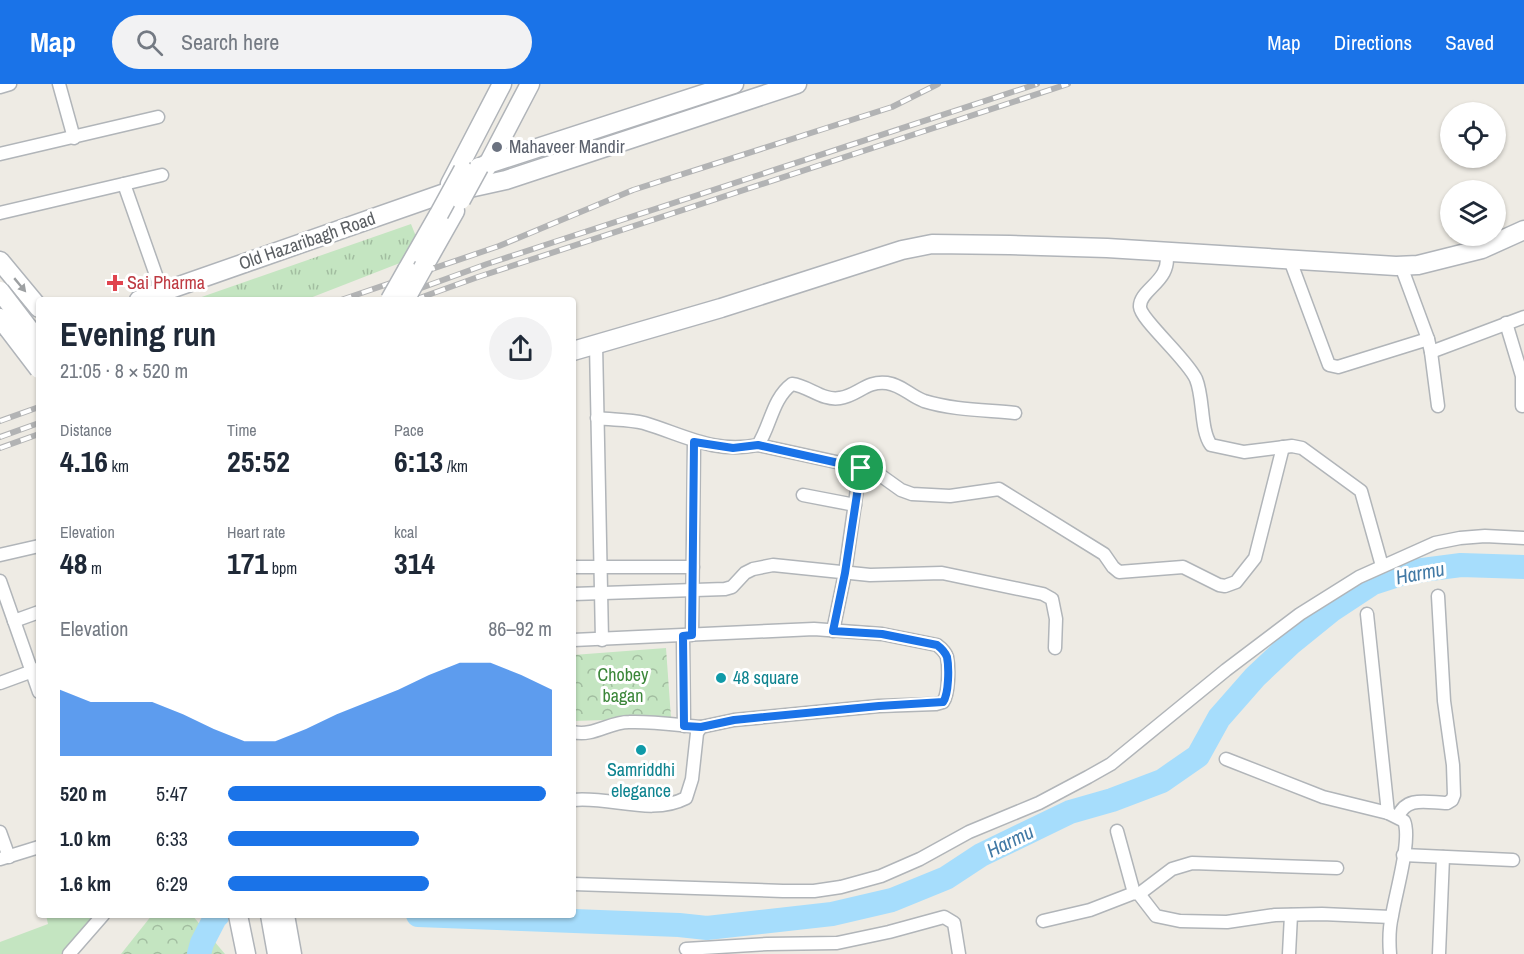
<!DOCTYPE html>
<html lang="en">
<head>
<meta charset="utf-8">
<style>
	:root { --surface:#fff; --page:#f2f2f3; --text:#1f2937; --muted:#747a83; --accent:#1a73e8 }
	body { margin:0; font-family:"Archivo Narrow",sans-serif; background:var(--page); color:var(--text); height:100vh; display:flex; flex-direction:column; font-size:22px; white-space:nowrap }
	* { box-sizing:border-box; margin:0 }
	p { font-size:20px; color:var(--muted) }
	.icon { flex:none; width:33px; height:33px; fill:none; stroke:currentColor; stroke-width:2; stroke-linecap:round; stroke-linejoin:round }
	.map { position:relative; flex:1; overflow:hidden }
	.drawer { position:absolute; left:36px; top:213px; width:540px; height:621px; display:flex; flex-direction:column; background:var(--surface); border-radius:6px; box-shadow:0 2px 4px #0004 }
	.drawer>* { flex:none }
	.fabs { position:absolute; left:1440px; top:18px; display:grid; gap:12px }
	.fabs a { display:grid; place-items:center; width:66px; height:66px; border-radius:50%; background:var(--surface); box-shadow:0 2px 4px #0004; font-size:30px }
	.pin { position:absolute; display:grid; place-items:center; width:51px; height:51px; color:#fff; margin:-26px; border:3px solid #fff; border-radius:50%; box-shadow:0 2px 6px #0007 }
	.round { display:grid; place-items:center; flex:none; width:63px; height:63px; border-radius:32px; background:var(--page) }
	.head { display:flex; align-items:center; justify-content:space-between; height:102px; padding:0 24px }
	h1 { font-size:33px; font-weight:700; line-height:45px }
	.figures { display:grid; grid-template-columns:repeat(3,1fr); gap:9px; height:102px; padding:6px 24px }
	.figures div { display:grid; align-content:center }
	.figures b { font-size:30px; font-weight:700 }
	.figures small { font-size:16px; font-weight:400 }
	.figures p { font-size:16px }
	.chart { height:168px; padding:12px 24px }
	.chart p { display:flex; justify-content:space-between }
	.chart svg { width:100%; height:108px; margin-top:6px; fill:var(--accent); opacity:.7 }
	ul { padding:0 24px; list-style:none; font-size:20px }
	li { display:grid; grid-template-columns:96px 72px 1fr; align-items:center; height:45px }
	li i { height:15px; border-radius:8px; background:var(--accent) }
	header { display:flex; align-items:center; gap:36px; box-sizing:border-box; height:84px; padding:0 30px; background:var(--accent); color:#fff }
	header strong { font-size:28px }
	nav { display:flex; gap:33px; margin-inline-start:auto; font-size:21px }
	.search { width:420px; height:54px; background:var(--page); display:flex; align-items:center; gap:15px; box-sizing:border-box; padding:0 21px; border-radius:33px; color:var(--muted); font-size:22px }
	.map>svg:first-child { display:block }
</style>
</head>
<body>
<header>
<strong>Map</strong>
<div class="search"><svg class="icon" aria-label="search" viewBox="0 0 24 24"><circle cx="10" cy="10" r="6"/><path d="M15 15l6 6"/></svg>Search here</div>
<nav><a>Map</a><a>Directions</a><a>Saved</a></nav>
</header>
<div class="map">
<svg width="1524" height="870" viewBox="0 0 1524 870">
	<defs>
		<pattern id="grass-tufts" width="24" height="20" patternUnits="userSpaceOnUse" patternTransform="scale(1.5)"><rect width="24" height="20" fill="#c4e5c1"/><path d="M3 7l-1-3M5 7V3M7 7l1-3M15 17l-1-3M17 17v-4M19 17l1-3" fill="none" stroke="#a2bda0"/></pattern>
		<pattern id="forest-crowns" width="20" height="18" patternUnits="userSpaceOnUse" patternTransform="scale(1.5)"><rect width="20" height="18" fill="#c4e5c1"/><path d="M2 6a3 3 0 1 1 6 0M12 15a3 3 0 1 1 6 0" fill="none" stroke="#a2bda0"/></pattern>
	</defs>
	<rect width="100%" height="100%" fill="#eeebe4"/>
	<polygon fill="url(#grass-tufts)" points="411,140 423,170 305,216 193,216"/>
	<g fill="url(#forest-crowns)">
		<polygon points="666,564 671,634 573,637 573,571"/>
		<polygon points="152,831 192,831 225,870 121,870"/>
	</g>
	<polygon fill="#c4e5c1" points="46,831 96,831 62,870 0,870 0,858 48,840"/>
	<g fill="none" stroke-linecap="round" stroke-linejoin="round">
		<g stroke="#a6ddfc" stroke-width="24">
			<polyline points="418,831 679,841 707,844 832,830 892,816 946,794 981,771 1070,728 1112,716 1162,697 1198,672 1219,634 1255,593 1290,560 1332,526 1373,499 1407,488 1461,481 1524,483"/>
			<polyline points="199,870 202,859 216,832 218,831"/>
		</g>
		<defs>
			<g id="street">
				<polyline points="59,0 74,54"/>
				<polyline points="0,3 10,0"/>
				<polyline points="0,70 158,33"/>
				<polyline points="124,100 162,208"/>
				<polyline points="0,129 162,91"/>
				<path d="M 1166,168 C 1173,197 1139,205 1140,223 C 1141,236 1187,275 1196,295 C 1204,314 1200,346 1211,361 L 1244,368 L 1292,362 L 1302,364 L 1361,407 L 1382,482"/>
				<polyline points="1290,176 1329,281 1338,283 1428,255 1431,268 1438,322"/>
				<polyline points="1401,182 1428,255"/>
				<polyline points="1506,239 1522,292 1522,322"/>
				<polyline points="596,260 602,556"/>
				<polyline points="1431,268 1524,233"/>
				<path d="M 597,334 C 612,336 629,335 644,339 C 684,351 714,370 758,361 C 771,341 772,315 792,300 C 809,302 822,317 840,314 C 857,312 867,296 887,299 C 902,301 910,312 924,317 C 953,326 985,326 1015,329"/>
				<polyline points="758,361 873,386 901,406 912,410 950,412 999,405 1104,470 1113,483 1119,488 1183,483 1219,501 1225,502 1236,498 1255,474 1283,363"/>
				<polyline points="803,411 855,421"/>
				<polyline points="0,471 39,462"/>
				<polyline points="573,483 693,483"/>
				<polyline points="0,497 39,608"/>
				<polyline points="573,510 725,505 732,503 745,489 753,485 773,481 870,491 942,489 1043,510 1052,515 1056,535 1055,564"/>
				<polyline points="1367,530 1388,729"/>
				<polyline points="14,537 39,528"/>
				<polyline points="833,547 845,489 860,384"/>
				<polyline points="692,551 694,358"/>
				<polyline points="683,552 684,642"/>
				<path d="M 573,556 L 814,545 L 882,550 L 937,561 C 941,564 945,567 947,573 C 949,583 949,610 943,618 L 936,620 L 879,622 L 734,636 L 701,643 L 697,649 L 692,695 L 686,714 C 651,732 611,712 573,716"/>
				<polyline points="0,599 38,585"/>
				<path d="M 573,648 C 593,653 609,638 629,638 C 653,637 677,641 701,643"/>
				<path d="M 1226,675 L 1323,713 L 1388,729 L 1404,737 C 1412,755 1395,811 1392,832 C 1389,844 1389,857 1390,870"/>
				<path d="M 1398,733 C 1406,711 1429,719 1447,719 L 1452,716 L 1454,711 L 1453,681 L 1444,617 L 1438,512"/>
				<polyline points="1117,747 1134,809"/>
				<polyline points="0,748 9,773"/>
				<polyline points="1403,771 1513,776"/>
				<polyline points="0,775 39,763"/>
				<polyline points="573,800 783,807 814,807 841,803 881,792 920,775 969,748 1039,719 1088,693 1111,680 1226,586 1300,530 1359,493 1435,459 1460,454 1485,452 1524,454"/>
				<polyline points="1139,810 1172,785 1192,779 1337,784"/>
				<polyline points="1043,837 1090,826 1134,809 1139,810 1156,832 1180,837 1227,838 1275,831 1322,830 1391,833"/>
				<polyline points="686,865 767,860 837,859 889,848 944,833 954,839 959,870"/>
				<polyline points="69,870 103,831"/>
				<polyline points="1289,870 1291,831"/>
				<polyline points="1439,870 1443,773"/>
			</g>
			<g id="secondary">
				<polyline points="486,84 530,0"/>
				<polyline points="450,100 502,0"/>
				<polyline points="456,107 506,96 797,0"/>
				<polyline points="0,177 39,224"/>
				<polyline points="424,182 455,127"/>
				<polyline points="407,186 439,130"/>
				<polyline points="139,216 445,109 469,89 485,81 734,0"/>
				<polyline points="573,267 721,224 902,166 932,160 1010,161 1107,164 1396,182 1418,181 1482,165 1524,146"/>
				<polyline points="238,831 246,870"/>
				<polyline points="270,831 277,870"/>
				<polyline points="285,831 292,870"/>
			</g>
		</defs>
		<use href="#street" stroke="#b1b5b9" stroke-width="15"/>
		<use href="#secondary" stroke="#b0b4b9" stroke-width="21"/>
		<use href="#street" stroke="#fff" stroke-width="12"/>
		<use href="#secondary" stroke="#fff" stroke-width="18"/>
		<defs>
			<g id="rail">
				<polyline points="341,216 499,162 633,106 892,23 938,0"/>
				<polyline points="388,216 487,180 1037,0"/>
				<polyline points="414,216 478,193 1068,0"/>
				<polyline points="0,337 39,323"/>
				<polyline points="0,353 39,339"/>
				<polyline points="0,364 39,350"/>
			</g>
		</defs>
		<use href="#rail" stroke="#b2b3b4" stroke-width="6"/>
		<use href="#rail" stroke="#fff" stroke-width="4" stroke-dasharray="11" stroke-linecap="butt"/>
		<defs>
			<g id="secondary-bridge">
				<polyline points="461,116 479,83"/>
				<polyline points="439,130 463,86"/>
				<polyline points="0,207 39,258"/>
				<polyline points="390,216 407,186"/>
				<polyline points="405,216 424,182"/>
				<polyline points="0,234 39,285"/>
			</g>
		</defs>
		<use href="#secondary-bridge" stroke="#b0b4b9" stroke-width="21" stroke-linecap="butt"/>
		<use href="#secondary-bridge" stroke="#fff" stroke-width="18"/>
	</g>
	<defs><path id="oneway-solid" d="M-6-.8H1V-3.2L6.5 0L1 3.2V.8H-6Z" transform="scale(1.5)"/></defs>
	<use fill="#9da0a2" href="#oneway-solid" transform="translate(20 201) rotate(50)"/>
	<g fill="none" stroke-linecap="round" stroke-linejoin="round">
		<defs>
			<path id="route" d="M 694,358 L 733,364 L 758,361 L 861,384 L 845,489 L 833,547 L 882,550 L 937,561 C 941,564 945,568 947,573 C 949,583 949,610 943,618 L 879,622 L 734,636 L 701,643 L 684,642 L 683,552 L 692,551 Z"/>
		</defs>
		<use href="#route" stroke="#fff" stroke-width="12"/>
		<use href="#route" stroke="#1a73e8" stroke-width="8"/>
	</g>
	<circle fill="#6b7280" stroke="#fff" stroke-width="2" cx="497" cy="63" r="6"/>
	<path fill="#e0444e" stroke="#fff" stroke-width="2" d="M112 190h6v6h6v6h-6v6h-6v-6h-6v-6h6z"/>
	<g fill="#0f9aa8" stroke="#fff" stroke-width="2">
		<circle cx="721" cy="594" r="6"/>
		<circle cx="641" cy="666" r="6"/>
	</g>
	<g text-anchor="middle" stroke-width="6" stroke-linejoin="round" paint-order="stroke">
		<g font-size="18" fill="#5b616d" stroke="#fff" text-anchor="start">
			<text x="509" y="69">Mahaveer Mandir</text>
		</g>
		<g font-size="18" fill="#5c6064" stroke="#fff">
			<text transform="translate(307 157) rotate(-19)" y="6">Old Hazaribagh Road</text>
		</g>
		<g font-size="18" fill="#be3a42" stroke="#fff" text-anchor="start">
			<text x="127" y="205">Sai Pharma</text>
		</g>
		<g font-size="18" fill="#3b8639" stroke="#fff">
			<text x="623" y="597">Chobey<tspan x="623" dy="21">bagan</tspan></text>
		</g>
		<g font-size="18" fill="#0d838f" stroke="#fff" text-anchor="start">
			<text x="733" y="600">48 square</text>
			<text x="641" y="692" text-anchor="middle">Samriddhi<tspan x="641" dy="21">elegance</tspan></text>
		</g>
		<g font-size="20" font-style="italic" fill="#4179a5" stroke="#fff">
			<text transform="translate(1420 489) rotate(-11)" y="7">Harmu</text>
			<text transform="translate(1010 757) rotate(-26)" y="7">Harmu</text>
		</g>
	</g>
</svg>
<div class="fabs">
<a><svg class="icon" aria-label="locate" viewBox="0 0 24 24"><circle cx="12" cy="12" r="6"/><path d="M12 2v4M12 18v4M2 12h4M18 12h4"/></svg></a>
<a><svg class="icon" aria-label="layers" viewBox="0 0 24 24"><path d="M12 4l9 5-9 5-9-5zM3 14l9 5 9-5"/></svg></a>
</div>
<div class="pin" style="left:861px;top:384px;background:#1e9e55"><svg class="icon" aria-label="arrive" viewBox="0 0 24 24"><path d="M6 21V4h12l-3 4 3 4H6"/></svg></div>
<section class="drawer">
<div class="head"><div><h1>Evening run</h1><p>21:05 · 8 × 520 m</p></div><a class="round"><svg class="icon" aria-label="share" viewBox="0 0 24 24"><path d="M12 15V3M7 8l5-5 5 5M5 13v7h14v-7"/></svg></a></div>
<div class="figures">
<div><p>Distance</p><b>4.16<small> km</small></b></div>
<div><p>Time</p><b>25:52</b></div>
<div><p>Pace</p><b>6:13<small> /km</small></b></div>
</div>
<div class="figures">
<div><p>Elevation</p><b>48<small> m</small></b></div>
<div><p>Heart rate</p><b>171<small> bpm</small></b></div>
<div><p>kcal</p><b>314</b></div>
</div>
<div class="chart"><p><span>Elevation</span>86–92 m</p>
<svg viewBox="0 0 160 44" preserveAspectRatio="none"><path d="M0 44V17L10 22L20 22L30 22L40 27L50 33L60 38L70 38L80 33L90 27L100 22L110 17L120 11L130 6L140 6L150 11L160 17V44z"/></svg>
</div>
<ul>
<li><b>520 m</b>5:47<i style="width:98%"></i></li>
<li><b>1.0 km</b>6:33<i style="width:59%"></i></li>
<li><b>1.6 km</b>6:29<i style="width:62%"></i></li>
</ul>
</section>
</div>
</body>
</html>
